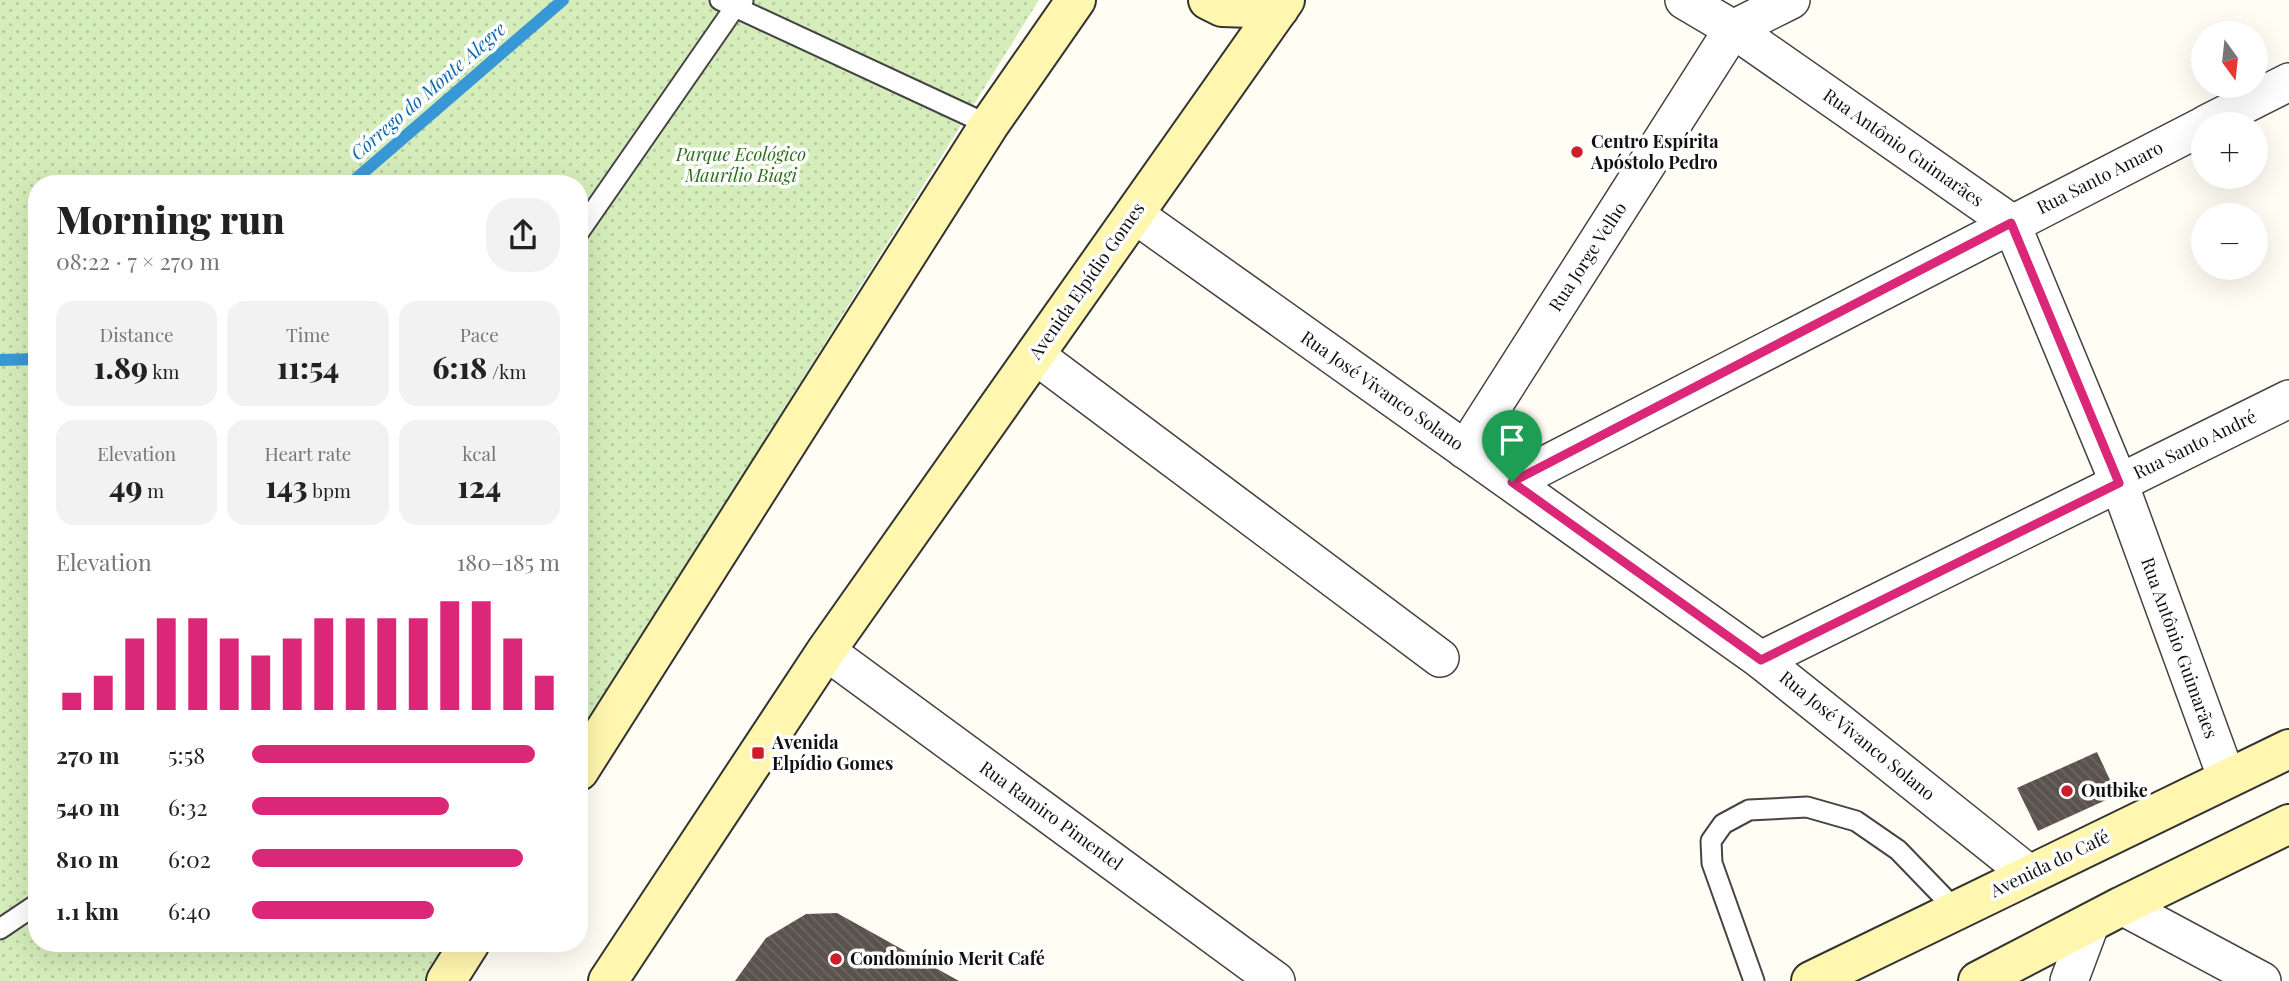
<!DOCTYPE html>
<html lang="en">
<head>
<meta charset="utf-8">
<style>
	:root { --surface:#fff; --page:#f2f2f2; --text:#222; --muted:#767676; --accent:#db2777 }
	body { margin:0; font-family:"Playfair Display",serif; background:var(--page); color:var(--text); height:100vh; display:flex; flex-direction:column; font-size:26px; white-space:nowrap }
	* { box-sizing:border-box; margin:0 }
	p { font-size:23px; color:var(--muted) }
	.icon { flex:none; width:38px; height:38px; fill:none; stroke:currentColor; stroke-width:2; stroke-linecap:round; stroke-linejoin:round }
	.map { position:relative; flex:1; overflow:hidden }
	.sheet { position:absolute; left:28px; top:175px; width:560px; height:777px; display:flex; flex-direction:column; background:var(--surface); border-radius:28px; box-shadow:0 7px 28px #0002 }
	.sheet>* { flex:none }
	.needle { width:46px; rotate:165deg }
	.buttons { position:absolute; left:2191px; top:21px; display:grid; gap:14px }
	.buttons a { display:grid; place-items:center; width:77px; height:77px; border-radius:50%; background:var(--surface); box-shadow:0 7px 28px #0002; font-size:35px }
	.pin { position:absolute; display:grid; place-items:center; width:60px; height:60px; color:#fff; margin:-72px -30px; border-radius:50% 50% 50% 0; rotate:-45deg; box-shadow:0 0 7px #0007 }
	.pin .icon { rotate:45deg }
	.round { display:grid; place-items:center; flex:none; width:74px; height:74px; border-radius:28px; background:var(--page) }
	.headline { display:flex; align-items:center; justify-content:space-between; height:119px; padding:0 28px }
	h1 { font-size:38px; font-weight:800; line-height:52px }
	.figures { display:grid; grid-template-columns:repeat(3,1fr); gap:10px; height:119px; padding:7px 28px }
	.figures div { display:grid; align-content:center; border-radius:18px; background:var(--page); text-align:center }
	.figures b { font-size:30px; font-weight:800 }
	.figures small { font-size:19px; font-weight:400 }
	.figures p { font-size:19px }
	.chart { height:196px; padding:14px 28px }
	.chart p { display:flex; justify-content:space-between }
	.chart svg { width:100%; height:126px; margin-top:7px; stroke:var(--accent); stroke-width:6 }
	ul { padding:0 28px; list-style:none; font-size:23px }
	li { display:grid; grid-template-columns:112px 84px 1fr; align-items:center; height:52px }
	li i { height:18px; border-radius:9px; background:var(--accent) }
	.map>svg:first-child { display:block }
</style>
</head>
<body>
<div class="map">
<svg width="2289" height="981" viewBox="0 0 2289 981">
	<defs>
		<pattern id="park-dots" width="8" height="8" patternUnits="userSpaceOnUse" patternTransform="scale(1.75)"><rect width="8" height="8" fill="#d5edba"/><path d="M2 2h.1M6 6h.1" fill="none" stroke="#b6ca9f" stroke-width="1.8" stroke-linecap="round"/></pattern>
		<pattern id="building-back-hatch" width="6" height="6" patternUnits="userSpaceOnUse" patternTransform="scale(1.75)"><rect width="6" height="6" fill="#5a524c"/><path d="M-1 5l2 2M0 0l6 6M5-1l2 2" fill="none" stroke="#6d6662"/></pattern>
	</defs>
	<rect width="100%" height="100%" fill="#fffdf4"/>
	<polygon fill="url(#park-dots)" points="0,0 1039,0 579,737 579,184 37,184 37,943 450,943 427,981 0,981"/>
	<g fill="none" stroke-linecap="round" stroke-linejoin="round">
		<g stroke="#3898d6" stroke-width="12">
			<polyline points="350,184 563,0"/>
			<polyline points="0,360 37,359"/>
		</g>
	</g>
	<g fill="url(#building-back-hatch)">
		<polygon points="2097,752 2117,795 2038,831 2017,788"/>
		<polygon points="837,913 959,981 735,981 766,938 806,914"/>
	</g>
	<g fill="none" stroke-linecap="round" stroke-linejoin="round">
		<defs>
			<g id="service">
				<polyline points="720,0 989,125"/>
				<polyline points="579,232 735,7 743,1"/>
				<polyline points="0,929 37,904"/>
				<polyline points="1754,981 1712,863 1711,841 1723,824 1749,810 1807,807 1856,821 1898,850 1956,910"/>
			</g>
			<g id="minor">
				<polyline points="1684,0 1733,29 2011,223 2119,483 2227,779"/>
				<polyline points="2206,124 2289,82"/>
				<polyline points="1134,214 1761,660 2029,874"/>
				<polyline points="1035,355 1440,658"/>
				<polyline points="1465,450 1733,29 1791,0"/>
				<polyline points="1512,482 2203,126"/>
				<polyline points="826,651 1276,981"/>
				<polyline points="1761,660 2289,399"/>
				<polyline points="2122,906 2262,981"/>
				<polyline points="2069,981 2091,922"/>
			</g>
			<g id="secondary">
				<polyline points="1208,0 1222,7 1279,9"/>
				<polyline points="579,771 989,125 1076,0"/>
				<polyline points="446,981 470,943"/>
				<polyline points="608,981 826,651 1285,0"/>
				<polyline points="1811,981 2289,749"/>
				<polyline points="1978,981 2122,906 2289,824"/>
			</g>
		</defs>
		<use href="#service" stroke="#444" stroke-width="23"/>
		<use href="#minor" stroke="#444" stroke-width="40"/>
		<use href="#secondary" stroke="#333" stroke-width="42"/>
		<use href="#service" stroke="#fff" stroke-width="19"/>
		<use href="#minor" stroke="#fff" stroke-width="37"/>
		<use href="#secondary" stroke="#fff6af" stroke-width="38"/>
	</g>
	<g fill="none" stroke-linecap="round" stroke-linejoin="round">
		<defs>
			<polygon id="route" points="2011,223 2119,483 1761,660 1512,482"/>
		</defs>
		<use href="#route" stroke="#fff" stroke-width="14"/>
		<use href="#route" stroke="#db2777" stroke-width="9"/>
	</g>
	<g fill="#cb1e28" stroke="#fff" stroke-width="2.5">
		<circle cx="1577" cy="152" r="7"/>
		<rect x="751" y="746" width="14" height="14" rx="3.5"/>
		<circle cx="2067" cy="791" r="7"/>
		<circle cx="836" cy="959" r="7"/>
	</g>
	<g text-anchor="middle" stroke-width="7" stroke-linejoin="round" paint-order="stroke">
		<g font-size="18" font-weight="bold" fill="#111" stroke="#fff" text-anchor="start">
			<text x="1591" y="148">Centro Espírita<tspan x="1591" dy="21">Apóstolo Pedro</tspan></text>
			<text x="772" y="749">Avenida<tspan x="772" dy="21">Elpídio Gomes</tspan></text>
			<text x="2081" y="797">Outbike</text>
			<text x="850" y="965">Condomínio Merit Café</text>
		</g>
		<g font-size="18" fill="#111" stroke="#fff">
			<text transform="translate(1903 148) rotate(35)" y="6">Rua Antônio Guimarães</text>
			<text transform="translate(2100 178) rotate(-27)" y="6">Rua Santo Amaro</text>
			<text transform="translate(1588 257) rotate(-57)" y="6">Rua Jorge Velho</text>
			<text transform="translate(1087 281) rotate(-55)" y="6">Avenida Elpídio Gomes</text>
			<text transform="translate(1382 391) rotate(35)" y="6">Rua José Vivanco Solano</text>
			<text transform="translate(2195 445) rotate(-26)" y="6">Rua Santo André</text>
			<text transform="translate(2179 648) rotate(70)" y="6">Rua Antônio Guimarães</text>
			<text transform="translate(1857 736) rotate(39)" y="6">Rua José Vivanco Solano</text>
			<text transform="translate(1051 816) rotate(36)" y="6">Rua Ramiro Pimentel</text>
			<text transform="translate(2050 864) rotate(-26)" y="6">Avenida do Café</text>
		</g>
		<g font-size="18" font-style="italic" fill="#2d6e1b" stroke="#fff">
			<text x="741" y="161">Parque Ecológico<tspan x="741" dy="21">Maurílio Biagi</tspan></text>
		</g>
		<g font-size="19" font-style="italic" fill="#1069ac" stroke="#fff">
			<text transform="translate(428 91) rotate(-41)" y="7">Córrego do Monte Alegre</text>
		</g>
	</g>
</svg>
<div class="buttons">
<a><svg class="needle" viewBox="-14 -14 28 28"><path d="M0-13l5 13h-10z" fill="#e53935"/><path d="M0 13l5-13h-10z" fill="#767676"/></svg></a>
<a>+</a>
<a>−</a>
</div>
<div class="pin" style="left:1512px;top:482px;background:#1e9e55"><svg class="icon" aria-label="arrive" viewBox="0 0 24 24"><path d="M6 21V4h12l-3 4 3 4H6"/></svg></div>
<section class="sheet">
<div class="headline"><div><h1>Morning run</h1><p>08:22 · 7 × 270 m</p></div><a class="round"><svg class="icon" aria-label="share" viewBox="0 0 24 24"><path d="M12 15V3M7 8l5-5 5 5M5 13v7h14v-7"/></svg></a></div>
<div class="figures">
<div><p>Distance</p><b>1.89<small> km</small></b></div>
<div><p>Time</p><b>11:54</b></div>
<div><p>Pace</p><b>6:18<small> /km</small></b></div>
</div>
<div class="figures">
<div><p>Elevation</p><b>49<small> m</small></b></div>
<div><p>Heart rate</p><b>143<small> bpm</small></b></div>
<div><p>kcal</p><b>124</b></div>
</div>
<div class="chart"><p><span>Elevation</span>180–185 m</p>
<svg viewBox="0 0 160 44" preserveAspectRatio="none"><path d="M5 44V38M15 44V32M25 44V19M35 44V12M45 44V12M55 44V19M65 44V25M75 44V19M85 44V12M95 44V12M105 44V12M115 44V12M125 44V6M135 44V6M145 44V19M155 44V32"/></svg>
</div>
<ul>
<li><b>270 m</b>5:58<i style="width:92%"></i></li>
<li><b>540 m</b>6:32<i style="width:64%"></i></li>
<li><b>810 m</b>6:02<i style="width:88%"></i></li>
<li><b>1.1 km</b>6:40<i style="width:59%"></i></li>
</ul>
</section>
</div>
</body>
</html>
